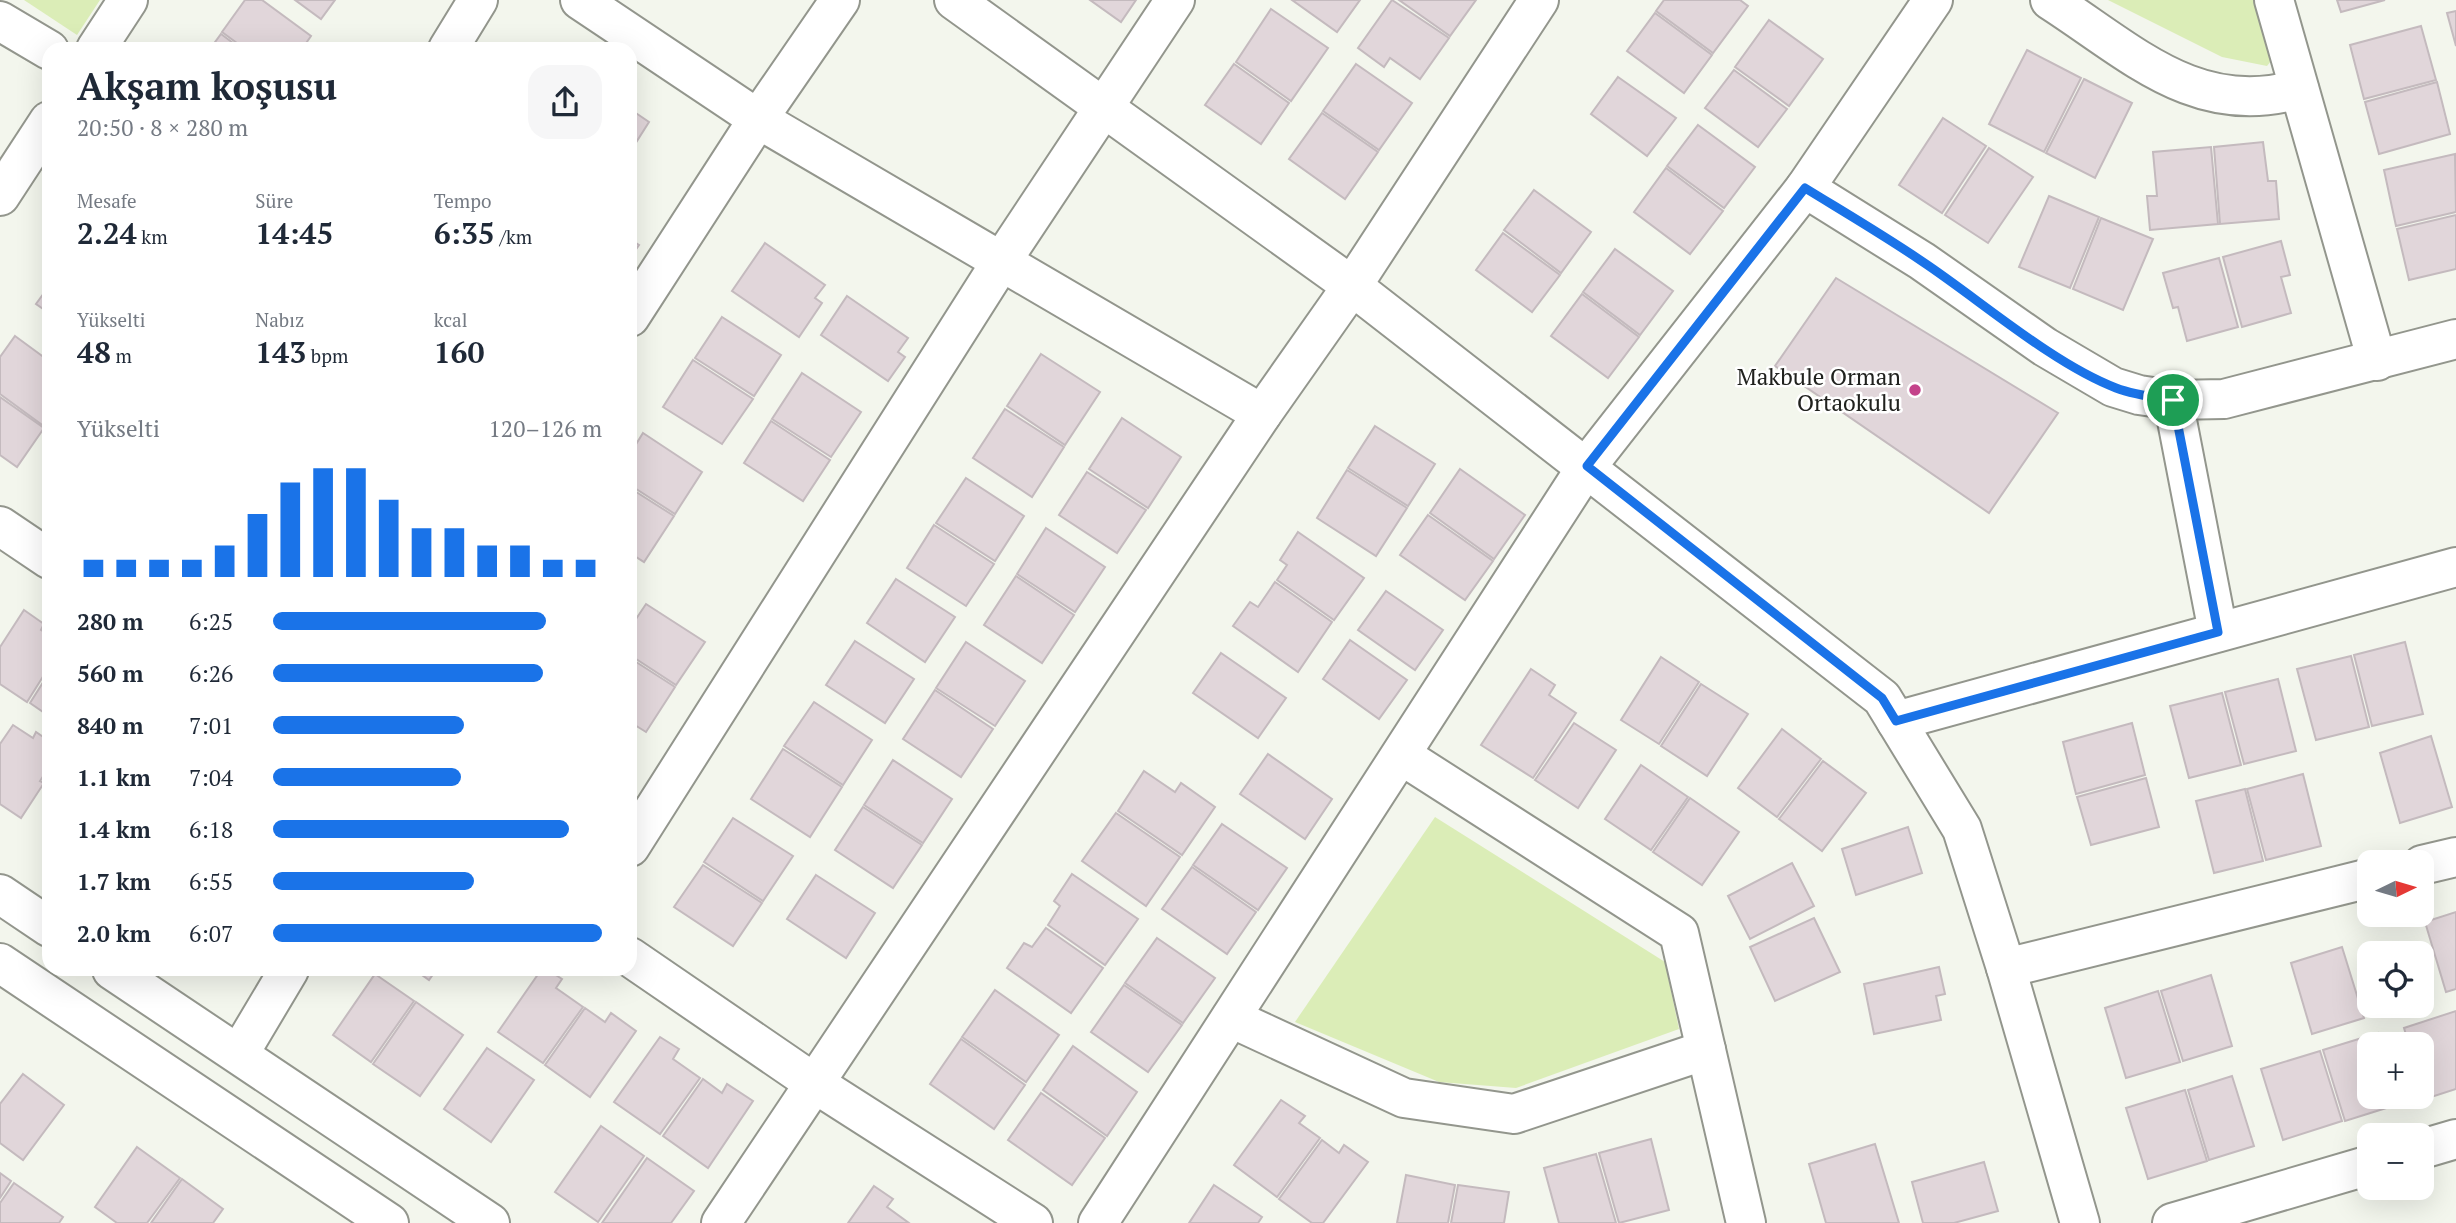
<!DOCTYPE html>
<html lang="tr">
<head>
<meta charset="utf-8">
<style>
	:root { --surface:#fff; --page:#f6f6f7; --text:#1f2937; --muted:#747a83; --accent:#1a73e8 }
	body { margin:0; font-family:"PT Serif",serif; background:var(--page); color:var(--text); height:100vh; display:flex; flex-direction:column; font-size:26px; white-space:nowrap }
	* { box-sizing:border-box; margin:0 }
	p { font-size:23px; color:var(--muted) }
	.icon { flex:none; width:38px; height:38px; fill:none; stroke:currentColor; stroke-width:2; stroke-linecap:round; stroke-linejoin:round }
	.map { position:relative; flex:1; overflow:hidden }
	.panel { position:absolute; left:42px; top:42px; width:595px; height:934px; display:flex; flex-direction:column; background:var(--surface); border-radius:21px; box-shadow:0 7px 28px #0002 }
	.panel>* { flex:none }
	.needle { width:46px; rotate:85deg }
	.fabs { position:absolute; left:2357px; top:850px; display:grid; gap:14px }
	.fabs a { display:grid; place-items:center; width:77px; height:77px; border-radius:14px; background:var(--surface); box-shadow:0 7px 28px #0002; font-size:35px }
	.pin { position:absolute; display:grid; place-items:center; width:60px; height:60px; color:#fff; margin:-30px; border:4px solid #fff; border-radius:50%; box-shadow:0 2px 7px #0007 }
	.round { display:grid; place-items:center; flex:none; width:74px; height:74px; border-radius:21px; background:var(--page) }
	.overview { display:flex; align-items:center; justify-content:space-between; height:119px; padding:0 35px }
	h1 { font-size:38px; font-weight:700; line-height:52px }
	.metrics { display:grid; grid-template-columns:repeat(3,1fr); gap:10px; height:119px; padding:7px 35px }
	.metrics div { display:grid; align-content:center }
	.metrics b { font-size:30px; font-weight:700 }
	.metrics small { font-size:19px; font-weight:400 }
	.metrics p { font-size:19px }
	.chart { height:196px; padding:14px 35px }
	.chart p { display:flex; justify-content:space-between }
	.chart svg { width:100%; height:126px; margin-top:7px; stroke:var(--accent); stroke-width:6 }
	ul { padding:0 35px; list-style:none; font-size:23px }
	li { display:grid; grid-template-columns:112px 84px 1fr; align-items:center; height:52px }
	li i { height:18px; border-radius:9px; background:var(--accent) }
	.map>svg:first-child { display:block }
</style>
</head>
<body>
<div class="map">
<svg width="2456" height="1223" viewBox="0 0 2456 1223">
	<rect width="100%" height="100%" fill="#f3f6ed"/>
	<g fill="#dbedb7">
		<polygon points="24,0 100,0 77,35"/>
		<polygon points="2108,0 2265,0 2276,55 2267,66 2222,57"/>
		<polygon points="1435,817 1665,962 1679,1029 1516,1088 1439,1082 1295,1022"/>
	</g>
	<g fill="#e1d6da" stroke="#c4babe" stroke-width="2">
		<polygon points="245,0 262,0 311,36 302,49 245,49 222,32"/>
		<polygon points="295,0 335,0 321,19"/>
		<polygon points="1090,0 1136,0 1121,22"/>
		<polygon points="1292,0 1360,0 1337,32"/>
		<polygon points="1392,0 1449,38 1420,79 1390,58 1384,67 1358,48"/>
		<polygon points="1399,0 1476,0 1450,36"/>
		<polygon points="1664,0 1740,0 1748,6 1713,53 1656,11"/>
		<polygon points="2337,0 2385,0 2341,12"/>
		<polygon points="1271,9 1328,48 1291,101 1236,62"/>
		<polygon points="2456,11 2456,46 2447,13"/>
		<polygon points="1655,13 1712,55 1684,93 1627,51"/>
		<polygon points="1769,20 1823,59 1789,106 1735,67"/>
		<polygon points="2421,26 2436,80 2364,99 2350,45"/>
		<polygon points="221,34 241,49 210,49"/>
		<polygon points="2027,50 2081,78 2044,152 1989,124"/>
		<polygon points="1234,64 1289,103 1261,144 1205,105"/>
		<polygon points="1356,64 1412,103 1379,150 1323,111"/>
		<polygon points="1734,70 1787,109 1758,147 1705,108"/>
		<polygon points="1618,77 1676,118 1647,156 1591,114"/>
		<polygon points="2084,79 2132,103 2095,178 2046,153"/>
		<polygon points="2437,82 2450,134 2379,154 2365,102"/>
		<polygon points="630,109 649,122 630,152"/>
		<polygon points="1322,113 1378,152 1345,199 1289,159"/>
		<polygon points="1943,118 1986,146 1942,213 1899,185"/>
		<polygon points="1698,125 1755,167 1724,208 1667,166"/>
		<polygon points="2263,142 2268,181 2276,181 2279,219 2220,224 2214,147"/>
		<polygon points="2211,147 2218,224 2150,230 2147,196 2157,196 2153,152"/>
		<polygon points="1989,148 2033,177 1988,243 1945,215"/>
		<polygon points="2455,154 2456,212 2396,226 2384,170"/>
		<polygon points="1666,168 1723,211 1690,254 1634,212"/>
		<polygon points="1534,190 1591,232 1561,273 1504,230"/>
		<polygon points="2049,196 2099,217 2070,288 2019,267"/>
		<polygon points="2456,215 2456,269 2409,280 2397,229"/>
		<polygon points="2101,218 2153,239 2123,310 2073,289"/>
		<polygon points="1503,233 1560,275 1532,312 1476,270"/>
		<polygon points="630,239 639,245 630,258"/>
		<polygon points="2281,241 2290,275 2281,277 2291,313 2242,327 2223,257"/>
		<polygon points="765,243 825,285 815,298 822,303 799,337 732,291"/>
		<polygon points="1615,249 1673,291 1640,335 1583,292"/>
		<polygon points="2219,258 2238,327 2187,341 2178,307 2173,308 2163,273"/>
		<polygon points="1836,278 2058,413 1989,513 1775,366"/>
		<polygon points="49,286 49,313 36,304"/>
		<polygon points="1582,294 1639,337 1608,378 1551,336"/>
		<polygon points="847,296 908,338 898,352 905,357 888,381 821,335"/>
		<polygon points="722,317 781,355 754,396 695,358"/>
		<polygon points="15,336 49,361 49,421 45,427 0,394 0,357"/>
		<polygon points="1041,354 1100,392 1065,445 1007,406"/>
		<polygon points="693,360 753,399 722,444 663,407"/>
		<polygon points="802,373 861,412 831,457 772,419"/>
		<polygon points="0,397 44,428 17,467 0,455"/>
		<polygon points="1005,409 1064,447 1032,497 973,458"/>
		<polygon points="1122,418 1181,457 1148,508 1089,469"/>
		<polygon points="771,421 830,460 803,501 744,463"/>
		<polygon points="1375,426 1435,464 1408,506 1348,468"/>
		<polygon points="643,433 702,472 675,514 630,485 630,454"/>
		<polygon points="1460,469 1525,515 1494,559 1430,513"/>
		<polygon points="1347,470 1407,508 1376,556 1317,518"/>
		<polygon points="1087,472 1146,510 1117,553 1059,515"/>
		<polygon points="966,478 1024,516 995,561 936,523"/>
		<polygon points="630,488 674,516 644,562 630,553"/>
		<polygon points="1428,515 1493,561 1465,600 1400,555"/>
		<polygon points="934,525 994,564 966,606 907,568"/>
		<polygon points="1046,528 1105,567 1075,612 1017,574"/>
		<polygon points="1298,532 1364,578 1334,620 1277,580 1287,565 1280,560"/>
		<polygon points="1016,576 1074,615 1042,663 984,625"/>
		<polygon points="896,579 955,617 925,662 867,623"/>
		<polygon points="1275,582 1332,622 1298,672 1233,626 1250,602 1258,607"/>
		<polygon points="1386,591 1443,630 1415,670 1358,630"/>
		<polygon points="646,604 705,642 676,685 630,655 630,628"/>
		<polygon points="24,610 44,624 41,630 49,635 49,667 27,702 0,684 0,647"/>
		<polygon points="1350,640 1407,680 1379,719 1323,679"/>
		<polygon points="855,641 914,679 885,723 826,685"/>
		<polygon points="966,642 1025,681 995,726 936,688"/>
		<polygon points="2405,642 2423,714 2372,726 2354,655"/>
		<polygon points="1221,653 1286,698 1258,738 1193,693"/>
		<polygon points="2351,656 2369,727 2316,740 2297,669"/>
		<polygon points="1661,657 1699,682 1659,744 1621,720"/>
		<polygon points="630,658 675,687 646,732 630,722"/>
		<polygon points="1531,669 1555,685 1549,695 1576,713 1533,778 1481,745"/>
		<polygon points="49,673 49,716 30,703"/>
		<polygon points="2278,679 2296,751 2244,764 2225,692"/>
		<polygon points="1701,684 1748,714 1707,776 1661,746"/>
		<polygon points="935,690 993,729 961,777 903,739"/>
		<polygon points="2222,693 2241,765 2189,778 2170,706"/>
		<polygon points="814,702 872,740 843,785 784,746"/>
		<polygon points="1574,723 1616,750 1578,808 1535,780"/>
		<polygon points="2132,723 2145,775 2076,794 2063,742"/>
		<polygon points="13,725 33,738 36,732 49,741 49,767 40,781 44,783 21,818 0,804 0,744"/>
		<polygon points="1782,729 1821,759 1777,817 1738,788"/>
		<polygon points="2431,736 2452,807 2400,823 2380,753"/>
		<polygon points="783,749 842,787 810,837 751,799"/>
		<polygon points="1268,754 1332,799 1305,839 1240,794"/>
		<polygon points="893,760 952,799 923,843 864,805"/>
		<polygon points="1823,761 1866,793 1822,851 1779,819"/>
		<polygon points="1641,765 1688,797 1651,850 1605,819"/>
		<polygon points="1144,771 1175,792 1181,783 1215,807 1182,855 1118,811"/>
		<polygon points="2303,774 2321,846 2266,860 2247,789"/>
		<polygon points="2146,778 2159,827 2091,845 2077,797"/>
		<polygon points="2245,789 2263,861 2214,873 2196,801"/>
		<polygon points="1690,798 1739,832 1702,885 1653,852"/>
		<polygon points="863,807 922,845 893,888 835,850"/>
		<polygon points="1116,813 1180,857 1146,906 1082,861"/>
		<polygon points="733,818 793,856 763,901 704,862"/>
		<polygon points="1222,824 1287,868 1258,910 1193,865"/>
		<polygon points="1908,827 1922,873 1856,895 1842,849"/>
		<polygon points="1792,863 1814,906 1750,939 1728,896"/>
		<polygon points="703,865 762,903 733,946 674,907"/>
		<polygon points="1192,867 1256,912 1227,954 1162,909"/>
		<polygon points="1072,874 1138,919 1105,965 1048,925 1060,906 1054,901"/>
		<polygon points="816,875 875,913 846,958 787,919"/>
		<polygon points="2456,912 2456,989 2446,992 2425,922"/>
		<polygon points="1814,918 1840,972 1775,1001 1750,947"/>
		<polygon points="1046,928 1103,968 1071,1013 1007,968 1024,943 1032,947"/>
		<polygon points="1157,938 1215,978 1183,1023 1125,983"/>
		<polygon points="2342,947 2364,1018 2312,1034 2291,963"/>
		<polygon points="1939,967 1945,994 1936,996 1941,1020 1874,1034 1864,984"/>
		<polygon points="415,970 436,970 429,980"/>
		<polygon points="541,970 548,970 562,979 556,988 583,1007 543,1063 498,1032"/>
		<polygon points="375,974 414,1001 371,1062 333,1035"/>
		<polygon points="2211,975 2232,1046 2183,1061 2161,991"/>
		<polygon points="1124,985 1182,1025 1148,1072 1091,1032"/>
		<polygon points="995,990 1059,1035 1026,1082 962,1037"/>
		<polygon points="2158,991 2180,1062 2126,1078 2105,1008"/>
		<polygon points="416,1002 463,1035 420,1096 373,1064"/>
		<polygon points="585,1008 605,1022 611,1013 636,1031 590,1097 545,1065"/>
		<polygon points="2456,1011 2456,1089 2425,1099 2422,1088 2422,1045 2409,1045 2404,1028"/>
		<polygon points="2378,1033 2381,1045 2370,1045 2370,1097 2397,1097 2399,1104 2345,1121 2323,1050"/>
		<polygon points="660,1037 679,1049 673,1059 700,1078 660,1134 614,1102"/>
		<polygon points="961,1039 1025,1085 994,1129 930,1084"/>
		<polygon points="1073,1046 1137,1092 1107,1136 1043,1090"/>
		<polygon points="487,1048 534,1080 491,1142 444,1109"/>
		<polygon points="2320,1051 2342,1121 2283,1140 2261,1069"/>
		<polygon points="23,1074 64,1105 23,1160 0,1143 0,1104"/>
		<polygon points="2232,1076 2254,1146 2209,1160 2188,1090"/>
		<polygon points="703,1079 722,1093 727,1084 753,1101 708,1168 663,1136"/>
		<polygon points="2185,1090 2207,1161 2148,1179 2126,1108"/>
		<polygon points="1041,1093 1105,1138 1072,1185 1008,1140"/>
		<polygon points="1281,1100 1305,1116 1299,1123 1320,1138 1277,1197 1234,1165"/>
		<polygon points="601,1126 644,1156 598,1222 555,1192"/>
		<polygon points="1651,1139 1669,1210 1619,1223 1599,1153"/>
		<polygon points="1322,1140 1339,1153 1344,1145 1368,1162 1323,1223 1312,1223 1279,1199"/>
		<polygon points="1875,1144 1899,1223 1826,1223 1809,1164"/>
		<polygon points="137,1147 180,1178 147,1223 117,1223 95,1207"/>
		<polygon points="1596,1154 1616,1223 1559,1223 1544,1168"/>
		<polygon points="647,1158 694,1191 671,1223 602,1223"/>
		<polygon points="1984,1162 1998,1211 1954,1223 1923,1223 1912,1182"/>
		<polygon points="0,1173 11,1181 0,1198"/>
		<polygon points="1406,1175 1455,1185 1448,1223 1397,1223"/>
		<polygon points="182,1179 223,1209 213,1223 151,1223"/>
		<polygon points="14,1183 63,1217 59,1223 0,1223 0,1203"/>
		<polygon points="1214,1185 1262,1217 1258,1223 1189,1223"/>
		<polygon points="1458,1185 1509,1192 1504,1223 1451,1223"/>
		<polygon points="874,1186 893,1199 887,1207 909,1223 848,1223"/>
	</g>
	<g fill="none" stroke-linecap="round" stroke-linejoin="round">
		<defs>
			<g id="minor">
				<polyline points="580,0 758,119 1262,414"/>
				<polyline points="954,0 1352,286 1882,698 1962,829 2006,968 2080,1223"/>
				<path d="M 2050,0 C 2131,52 2197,119 2299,89"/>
				<polyline points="2274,0 2377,361"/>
				<polyline points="0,21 49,50"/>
				<polyline points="96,49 128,0"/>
				<polyline points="448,49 478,0"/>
				<polyline points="1805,188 1933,0"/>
				<polyline points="0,196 49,121"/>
				<polyline points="630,317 758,119 840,0"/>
				<polyline points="2173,400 2218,632"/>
				<polyline points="0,526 49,559"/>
				<polyline points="1896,721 2456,567"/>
				<polyline points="1401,755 1679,933 1746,1223"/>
				<polyline points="630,847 1001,262 1175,0"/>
				<polyline points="2422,865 2456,857"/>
				<polyline points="0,894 49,927"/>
				<polyline points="630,957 814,1083 1033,1223"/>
				<polyline points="0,963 389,1223"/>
				<polyline points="2006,968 2370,878"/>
				<polyline points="112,970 490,1223"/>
				<polyline points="1231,1018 1404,1098 1514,1114 1706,1050"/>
				<polyline points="239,1054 289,970"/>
				<polyline points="2422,1149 2456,1139"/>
				<polyline points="721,1223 1262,414 1352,286 1539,0"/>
				<polyline points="1098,1223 1587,466 1805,188 1922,261 2045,347 2113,387 2139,395 2173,400 2224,399 2456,339"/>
				<polyline points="2172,1223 2370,1165"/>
			</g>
		</defs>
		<use href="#minor" stroke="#93968d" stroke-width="42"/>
		<use href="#minor" stroke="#fff" stroke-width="38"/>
	</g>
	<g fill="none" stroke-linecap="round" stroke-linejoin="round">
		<defs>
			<path id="route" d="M 1805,188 C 1844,212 1885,236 1923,262 C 1980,300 2053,364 2116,388 C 2134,395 2153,397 2173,400 L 2218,632 L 1896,721 L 1882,698 L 1587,466 Z"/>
		</defs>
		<use href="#route" stroke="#fff" stroke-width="14"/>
		<use href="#route" stroke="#1a73e8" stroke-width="9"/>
	</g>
	<circle fill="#c4428a" stroke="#fff" stroke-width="2.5" cx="1915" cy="390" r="7"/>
	<g text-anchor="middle" stroke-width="5" stroke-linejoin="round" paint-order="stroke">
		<g font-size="23" fill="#20211e" stroke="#fff" text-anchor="end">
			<text x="1901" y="385">Makbule Orman<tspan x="1901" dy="26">Ortaokulu</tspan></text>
		</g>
	</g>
</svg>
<div class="fabs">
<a><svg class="needle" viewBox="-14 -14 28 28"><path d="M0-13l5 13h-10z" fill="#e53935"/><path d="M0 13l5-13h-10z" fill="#747a83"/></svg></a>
<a><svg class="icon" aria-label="locate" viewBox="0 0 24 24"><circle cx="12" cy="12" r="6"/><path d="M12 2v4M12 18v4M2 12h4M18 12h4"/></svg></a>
<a>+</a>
<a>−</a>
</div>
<div class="pin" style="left:2173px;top:400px;background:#1e9e55"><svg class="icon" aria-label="arrive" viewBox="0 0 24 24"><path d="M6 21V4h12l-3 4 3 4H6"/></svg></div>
<section class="panel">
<div class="overview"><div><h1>Akşam koşusu</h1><p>20:50 · 8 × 280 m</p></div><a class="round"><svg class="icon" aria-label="share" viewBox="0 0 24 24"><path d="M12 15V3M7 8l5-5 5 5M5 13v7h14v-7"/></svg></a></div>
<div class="metrics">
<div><p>Mesafe</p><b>2.24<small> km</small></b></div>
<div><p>Süre</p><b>14:45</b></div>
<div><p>Tempo</p><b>6:35<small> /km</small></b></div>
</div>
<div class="metrics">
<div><p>Yükselti</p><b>48<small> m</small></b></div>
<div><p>Nabız</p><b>143<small> bpm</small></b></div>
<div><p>kcal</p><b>160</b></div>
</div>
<div class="chart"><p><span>Yükselti</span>120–126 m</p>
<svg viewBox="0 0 160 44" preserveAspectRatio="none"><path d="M5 44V38M15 44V38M25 44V38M35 44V38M45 44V33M55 44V22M65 44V11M75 44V6M85 44V6M95 44V17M105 44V27M115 44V27M125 44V33M135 44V33M145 44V38M155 44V38"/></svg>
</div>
<ul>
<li><b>280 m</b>6:25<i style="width:83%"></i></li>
<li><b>560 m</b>6:26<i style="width:82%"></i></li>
<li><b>840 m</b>7:01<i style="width:58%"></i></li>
<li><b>1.1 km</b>7:04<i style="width:57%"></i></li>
<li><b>1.4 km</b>6:18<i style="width:90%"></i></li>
<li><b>1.7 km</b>6:55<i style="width:61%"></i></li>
<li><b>2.0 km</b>6:07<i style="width:100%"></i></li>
</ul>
</section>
</div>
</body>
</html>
